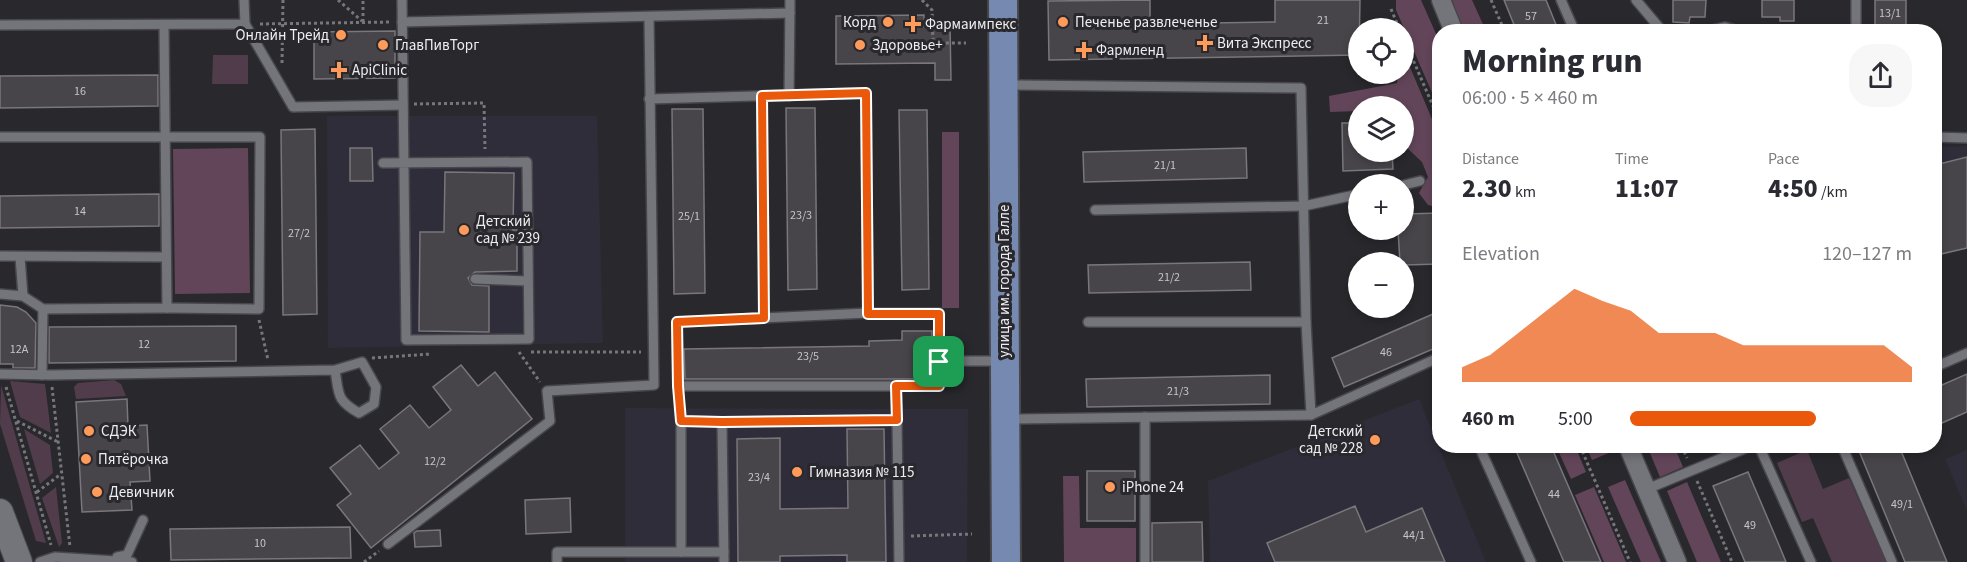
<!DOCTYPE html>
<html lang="en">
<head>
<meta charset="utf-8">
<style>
	:root { --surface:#fff; --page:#f7f7f7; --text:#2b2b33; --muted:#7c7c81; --accent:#ea580c }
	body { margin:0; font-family:"Source Sans 3",sans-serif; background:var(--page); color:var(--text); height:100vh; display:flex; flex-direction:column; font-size:22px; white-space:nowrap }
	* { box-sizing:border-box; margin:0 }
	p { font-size:20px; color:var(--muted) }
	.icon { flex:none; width:33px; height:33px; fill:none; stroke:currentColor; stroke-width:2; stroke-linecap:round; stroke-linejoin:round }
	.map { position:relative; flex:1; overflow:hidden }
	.side { position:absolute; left:1432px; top:24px; width:510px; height:429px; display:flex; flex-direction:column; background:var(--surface); border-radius:24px; box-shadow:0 3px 9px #0003 }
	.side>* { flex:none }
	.controls { position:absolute; left:1348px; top:18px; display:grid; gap:12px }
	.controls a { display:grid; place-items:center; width:66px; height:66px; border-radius:50%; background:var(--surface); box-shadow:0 3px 9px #0003; font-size:30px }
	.pin { position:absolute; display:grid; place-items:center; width:51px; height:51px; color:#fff; margin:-26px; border-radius:12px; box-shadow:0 3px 9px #0006 }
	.round { display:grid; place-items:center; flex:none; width:63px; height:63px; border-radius:24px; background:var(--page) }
	.overview { display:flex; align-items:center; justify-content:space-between; height:102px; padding:0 30px }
	h1 { font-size:33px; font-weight:800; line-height:45px }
	.figures { display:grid; grid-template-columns:repeat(3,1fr); gap:9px; height:102px; padding:6px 30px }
	.figures div { display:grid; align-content:center }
	.figures b { font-size:26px; font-weight:800 }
	.figures small { font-size:16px; font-weight:400 }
	.figures p { font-size:16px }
	.chart { height:168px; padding:12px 30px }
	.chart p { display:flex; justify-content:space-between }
	.chart svg { width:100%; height:108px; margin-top:6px; fill:var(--accent); opacity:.7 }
	ul { padding:0 30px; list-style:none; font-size:20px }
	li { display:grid; grid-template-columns:96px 72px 1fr; align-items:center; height:45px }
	li i { height:15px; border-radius:8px; background:var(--accent) }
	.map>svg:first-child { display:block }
</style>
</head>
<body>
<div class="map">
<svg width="1967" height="562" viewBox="0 0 1967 562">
	<rect width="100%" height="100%" fill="#28282d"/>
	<g fill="#2e2d39">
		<polygon points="327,116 597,116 603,343 328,348"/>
		<polygon points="1967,146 1967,214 1935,224 1935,147"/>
		<polygon points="1419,399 1486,562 1210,562 1208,481"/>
		<polygon points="625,408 968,409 967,562 625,562"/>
		<polygon points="1967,450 1967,511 1945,459"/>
	</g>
	<g fill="#513c4b">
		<polygon points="213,55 248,55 248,84 212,84"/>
		<polygon points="114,380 121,384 126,396 76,399 74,387 78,383"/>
		<polygon points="10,381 45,384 51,433 20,417"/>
		<polygon points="1,385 46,543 36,541 0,424"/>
		<polygon points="24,429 50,445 53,473 40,484"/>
		<polygon points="1807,450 1823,489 1849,478 1886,562 1832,562 1813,518 1802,522 1777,463"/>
		<polygon points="56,487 62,543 59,547 42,498"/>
	</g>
	<g fill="#63455a">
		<polygon points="1396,0 1421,0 1440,43 1440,111 1396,10"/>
		<polygon points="1451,0 1472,0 1486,31 1465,31"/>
		<polygon points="1404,53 1440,138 1440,208 1428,205 1419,193 1428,177 1422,162 1404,145 1404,106 1359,106 1359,111 1330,112 1329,96 1397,83 1398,74 1404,74"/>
		<rect x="942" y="132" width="17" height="176"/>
		<polygon points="248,148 250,293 175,294 173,149"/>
		<polygon points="1556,446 1575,446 1586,472 1571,479"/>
		<polygon points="1586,446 1614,446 1616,450 1592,460"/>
		<polygon points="1647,446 1674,446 1683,467 1660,477"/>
		<polygon points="1063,476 1079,476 1080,528 1136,528 1136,562 1064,562"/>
		<polygon points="1625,480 1661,562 1641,562 1608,487"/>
		<polygon points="1687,482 1721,562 1697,562 1667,491"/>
		<polygon points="1594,487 1626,562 1604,562 1575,495"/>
	</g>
	<g fill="#48454a" stroke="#79767c" stroke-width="1.5">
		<polygon points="1150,0 1150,24 1275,22 1275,0 1360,0 1359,55 1049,60 1048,1"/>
		<polygon points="1504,0 1546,0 1559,32 1517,32"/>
		<polygon points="1673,0 1706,0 1705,17 1690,17 1689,23 1673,22"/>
		<polygon points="1762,0 1794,0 1794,21 1780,21 1780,17 1762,17"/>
		<rect x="1875" y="0" width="31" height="32"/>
		<polygon points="924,15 924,27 950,26 951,80 935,80 935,63 836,64 836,16"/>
		<polygon points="395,31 395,78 314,79 314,32"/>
		<polygon points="158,75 158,106 0,108 0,76"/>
		<polygon points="786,108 815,108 817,289 788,290"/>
		<polygon points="672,109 703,109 705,293 674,294"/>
		<polygon points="899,110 927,110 929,289 902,290"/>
		<polygon points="1342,123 1359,123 1359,152 1392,152 1393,169 1343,171"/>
		<polygon points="315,129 317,314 283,315 281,130"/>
		<polygon points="350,148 372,148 373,181 350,181"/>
		<polygon points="1246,148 1247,178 1084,182 1083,152"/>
		<polygon points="1967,157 1967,248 1941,254 1935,231 1935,165"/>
		<polygon points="445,172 514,173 513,230 517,230 517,271 475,272 468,278 472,285 489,286 489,332 419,331 420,232 444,232"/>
		<polygon points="159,194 159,226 0,228 0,196"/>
		<polygon points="1440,213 1440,264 1404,265 1404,262 1400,262 1398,230 1404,230 1404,214"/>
		<polygon points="1250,262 1251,290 1089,293 1088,265"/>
		<polygon points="0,305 17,307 26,312 36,323 35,368 13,368 13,364 0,364"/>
		<polygon points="1440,311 1440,346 1344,387 1332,358"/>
		<polygon points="236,326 236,361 49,363 49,327"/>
		<polygon points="902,331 932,331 931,379 685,379 684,349 869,346 869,341 902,340"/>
		<polygon points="461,365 478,386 495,372 532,419 371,548 337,505 351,494 330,468 360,445 379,469 399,453 380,429 410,405 429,428 451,410 433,387"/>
		<polygon points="1967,374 1967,412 1935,426 1935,388"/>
		<polygon points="1270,375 1270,404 1087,407 1086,379"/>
		<polygon points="127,399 128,426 147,425 150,481 130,482 132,510 82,512 76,402"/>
		<polygon points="847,429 884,429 886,562 847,562 847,555 780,556 780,562 738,562 737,439 780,438 780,509 848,508"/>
		<polygon points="1514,446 1551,446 1601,562 1564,562"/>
		<polygon points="1857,446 1899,446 1947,562 1905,562"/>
		<rect x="1087" y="471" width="48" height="50"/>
		<polygon points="1748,472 1779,545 1786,562 1745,562 1713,486"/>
		<polygon points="570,498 571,532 526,534 525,500"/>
		<polygon points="1355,506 1366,532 1422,508 1445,562 1275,562 1267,543"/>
		<polygon points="1202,522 1203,562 1152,562 1152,523"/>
		<polygon points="350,527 351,558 171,560 170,529"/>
		<polygon points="440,530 441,546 415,547 414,533 417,531"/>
	</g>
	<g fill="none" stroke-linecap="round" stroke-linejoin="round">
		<defs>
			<g id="lane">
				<polyline points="1561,0 1575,32"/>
				<polyline points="1636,0 1663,32"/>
				<polyline points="1856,0 1856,32"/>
				<polyline points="402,22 790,13"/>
				<polyline points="245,24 293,107 403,105"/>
				<polyline points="0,25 245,24 244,0"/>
				<polyline points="1703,32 1725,27 1742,32"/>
				<polyline points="1006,85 1301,88 1306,322 1311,415 1440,357"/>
				<polyline points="762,96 764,281"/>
				<polyline points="789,96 790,0"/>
				<polyline points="649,99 866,93 868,313"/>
				<polyline points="0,137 260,137 259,309 167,308"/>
				<polyline points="1935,137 1967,138"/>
				<path d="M 383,163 L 527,162 L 529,339 L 406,340 C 405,226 403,113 402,0"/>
				<polyline points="1404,185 1420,181"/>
				<polyline points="1095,210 1304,206 1359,194"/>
				<polyline points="0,256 166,257"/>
				<polyline points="20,257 23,296"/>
				<polyline points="475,279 528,281"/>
				<polyline points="0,294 23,296 43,309 167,308 164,25"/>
				<polygon points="868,313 939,313 939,386 678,386 677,322"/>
				<polyline points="1088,322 1306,322"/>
				<polyline points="939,361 1002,361"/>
				<polyline points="1935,367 1967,353"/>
				<path d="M 0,374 L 50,375 L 335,370 L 362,362 L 376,387 L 374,404 L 359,413 C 336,400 339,394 335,370"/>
				<polyline points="42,375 43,309"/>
				<polyline points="896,386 897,420"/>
				<polyline points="1008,419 1311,415"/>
				<polyline points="1479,446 1531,562"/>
				<polyline points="1759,446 1811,562"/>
				<polyline points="1842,446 1892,562"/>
				<polyline points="1647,489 1751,446"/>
				<polyline points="388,544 550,421 547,391 654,385 649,17"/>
				<polyline points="681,552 681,421 722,422"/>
				<polyline points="117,557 127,555 143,520"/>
				<polyline points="40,562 55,557 132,562"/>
				<polyline points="557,562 557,552 724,552"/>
				<polyline points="724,562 722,422 897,420 899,562"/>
				<polyline points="1145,562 1145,417"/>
			</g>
			<g id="street">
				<polyline points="1441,0 1454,32"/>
				<polyline points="1628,446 1677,562"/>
			</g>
			<polyline id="secondary" points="0,512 19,562"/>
			<polyline id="primary" points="1003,0 1006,562"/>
		</defs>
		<use href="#lane" stroke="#46464b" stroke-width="12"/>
		<use href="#street" stroke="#46464b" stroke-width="21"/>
		<use href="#secondary" stroke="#46464b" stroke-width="28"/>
		<use href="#primary" stroke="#46464b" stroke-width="32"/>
		<g stroke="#76767b" stroke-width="3" stroke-dasharray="3 3" stroke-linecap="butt">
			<polyline points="338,0 362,21"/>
			<polyline points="922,0 932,10 933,43 966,43"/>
			<polyline points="1491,0 1505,32"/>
			<polyline points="1391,9 1399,28"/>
			<polyline points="363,22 363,0"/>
			<polyline points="260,24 392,22"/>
			<polyline points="1404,39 1440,122"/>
			<polyline points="282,63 283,0"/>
			<polyline points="414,104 484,103 485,149"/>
			<polyline points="764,292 764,306"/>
			<polyline points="259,320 268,360"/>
			<polyline points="519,352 540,382"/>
			<polyline points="531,352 641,352"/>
			<polyline points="372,358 431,354"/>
			<polyline points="6,387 51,545"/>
			<polyline points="52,387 70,547"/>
			<polyline points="17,421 58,442"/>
			<polyline points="1580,446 1630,562"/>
			<polyline points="1682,446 1687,458"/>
			<polyline points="1697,481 1732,562"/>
			<polyline points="37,492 61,474"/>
			<polyline points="911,536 972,534"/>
			<polyline points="364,562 379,551"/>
		</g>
		<use href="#lane" stroke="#74747b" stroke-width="9"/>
		<use href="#street" stroke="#74747b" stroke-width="18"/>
		<use href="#secondary" stroke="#74747b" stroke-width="26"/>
		<use href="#primary" stroke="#7689b0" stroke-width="28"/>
	</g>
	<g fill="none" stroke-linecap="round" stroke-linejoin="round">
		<defs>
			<polygon id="route" points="866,93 868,314 939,314 939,386 896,386 897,420 722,422 681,421 678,386 677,322 764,318 762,96"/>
		</defs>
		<use href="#route" stroke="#fff" stroke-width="12"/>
		<use href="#route" stroke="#ea580c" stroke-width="8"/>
	</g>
	<g fill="#ff9b5a" stroke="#28282d" stroke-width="2">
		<circle cx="888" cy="22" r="6"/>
		<circle cx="1063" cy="22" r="6"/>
		<path d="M910 15h6v6h6v6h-6v6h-6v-6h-6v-6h6z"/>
		<circle cx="341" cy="35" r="6"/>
		<path d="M1202 34h6v6h6v6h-6v6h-6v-6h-6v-6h6z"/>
		<circle cx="383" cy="45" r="6"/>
		<circle cx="860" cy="45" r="6"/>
		<path d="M1081 41h6v6h6v6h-6v6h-6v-6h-6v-6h6z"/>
		<path d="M336 61h6v6h6v6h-6v6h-6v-6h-6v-6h6z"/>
		<circle cx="464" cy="230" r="6"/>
		<circle cx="89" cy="431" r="6"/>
		<circle cx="1375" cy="440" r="6"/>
		<circle cx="86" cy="459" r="6"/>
		<circle cx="797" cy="472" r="6"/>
		<circle cx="1110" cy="487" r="6"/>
		<circle cx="97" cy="492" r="6"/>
	</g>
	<g text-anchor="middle" stroke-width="6" stroke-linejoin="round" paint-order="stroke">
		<g font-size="12" fill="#c4c4c8">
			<text x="1890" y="17">13/1</text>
			<text x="1531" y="20">57</text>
			<text x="1323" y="24">21</text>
			<text x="80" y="95">16</text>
			<text x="1165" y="169">21/1</text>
			<text x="80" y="215">14</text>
			<text x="801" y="219">23/3</text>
			<text x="689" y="220">25/1</text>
			<text x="299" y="237">27/2</text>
			<text x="1169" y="281">21/2</text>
			<text x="144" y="348">12</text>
			<text x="19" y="353">12А</text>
			<text x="1386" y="356">46</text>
			<text x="808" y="360">23/5</text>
			<text x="1178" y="395">21/3</text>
			<text x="435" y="465">12/2</text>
			<text x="759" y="481">23/4</text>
			<text x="1554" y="498">44</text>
			<text x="1902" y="508">49/1</text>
			<text x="1750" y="529">49</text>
			<text x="1414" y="539">44/1</text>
			<text x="260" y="547">10</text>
		</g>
		<g font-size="15" fill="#eeeef2" stroke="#28282d" text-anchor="start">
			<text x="876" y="27" text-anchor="end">Корд</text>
			<text x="1075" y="27">Печенье развлеченье</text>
			<text x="925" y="29">Фармаимпекс</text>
			<text x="329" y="40" text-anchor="end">Онлайн Трейд</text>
			<text x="1217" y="48">Вита Экспресс</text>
			<text x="395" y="50">ГлавПивТорг</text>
			<text x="872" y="50">Здоровье+</text>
			<text x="1096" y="55">Фармленд</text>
			<text x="352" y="75">ApiClinic</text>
			<text x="476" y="226">Детский<tspan x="476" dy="17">сад № 239</tspan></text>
			<text x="101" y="436">СДЭК</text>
			<text x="1363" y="436" text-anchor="end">Детский<tspan x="1363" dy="17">сад № 228</tspan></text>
			<text x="98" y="464">Пятёрочка</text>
			<text x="809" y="477">Гимназия № 115</text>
			<text x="1122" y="492">iPhone 24</text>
			<text x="109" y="497">Девичник</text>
		</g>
		<g font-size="15" fill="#eeeef2" stroke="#28282d">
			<text transform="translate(1004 281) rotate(-90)" y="5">улица им. города Галле</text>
		</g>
	</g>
</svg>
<div class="controls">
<a><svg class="icon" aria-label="locate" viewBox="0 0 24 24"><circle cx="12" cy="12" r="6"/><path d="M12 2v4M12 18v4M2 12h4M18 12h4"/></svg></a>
<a><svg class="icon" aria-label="layers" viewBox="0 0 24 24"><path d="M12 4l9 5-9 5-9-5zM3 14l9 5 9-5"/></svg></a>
<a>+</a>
<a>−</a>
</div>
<div class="pin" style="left:939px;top:362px;background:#1e9e55"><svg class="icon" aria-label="arrive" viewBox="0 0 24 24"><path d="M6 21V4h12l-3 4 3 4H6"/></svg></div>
<section class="side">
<div class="overview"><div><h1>Morning run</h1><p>06:00 · 5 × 460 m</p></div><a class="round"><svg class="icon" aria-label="share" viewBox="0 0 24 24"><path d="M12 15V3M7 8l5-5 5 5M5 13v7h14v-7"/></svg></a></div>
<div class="figures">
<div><p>Distance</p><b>2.30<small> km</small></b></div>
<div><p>Time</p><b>11:07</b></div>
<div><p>Pace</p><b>4:50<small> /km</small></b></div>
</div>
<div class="chart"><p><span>Elevation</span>120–127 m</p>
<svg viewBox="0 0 160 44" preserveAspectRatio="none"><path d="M0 44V38L10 33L20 24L30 15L40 6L50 11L60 15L70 24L80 24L90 24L100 29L110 29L120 29L130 29L140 29L150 29L160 38V44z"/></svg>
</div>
<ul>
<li><b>460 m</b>5:00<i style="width:66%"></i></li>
</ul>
</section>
</div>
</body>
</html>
